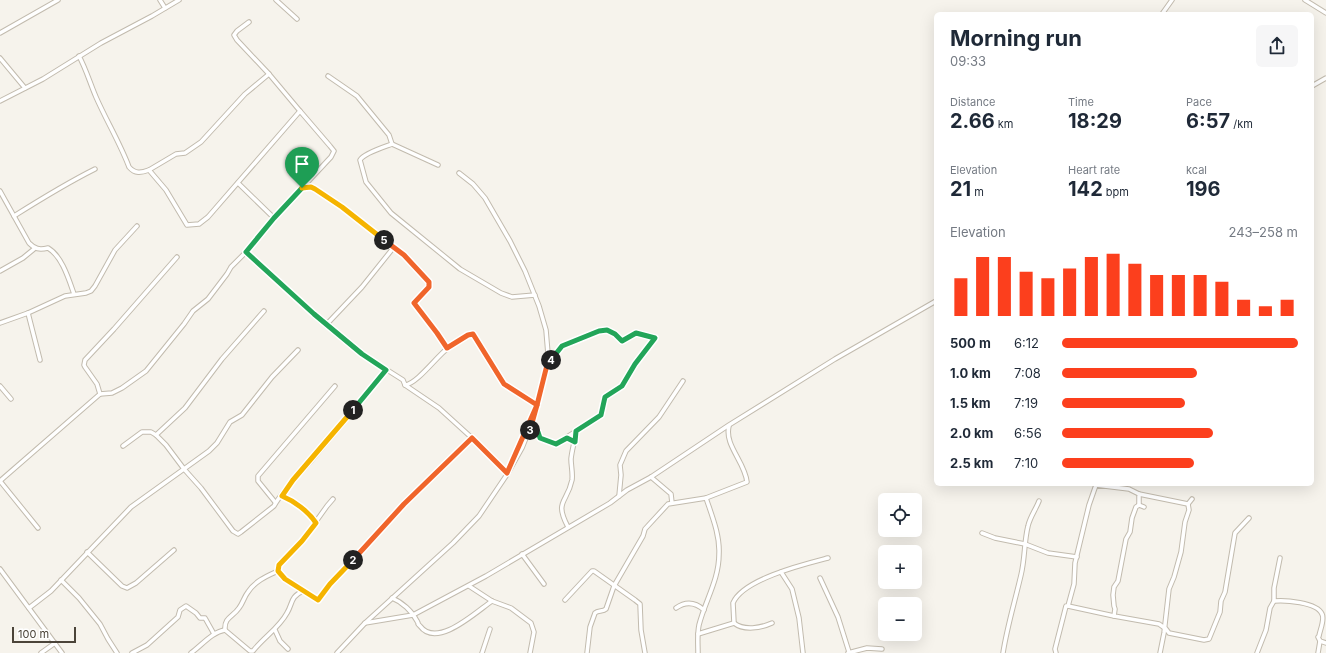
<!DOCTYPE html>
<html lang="en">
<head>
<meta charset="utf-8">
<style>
	:root { --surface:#fff; --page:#f6f6f7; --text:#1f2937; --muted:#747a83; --accent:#fc3f1d }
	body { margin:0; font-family:Inter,sans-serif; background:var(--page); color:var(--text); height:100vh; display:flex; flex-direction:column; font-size:15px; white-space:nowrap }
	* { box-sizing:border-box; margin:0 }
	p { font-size:13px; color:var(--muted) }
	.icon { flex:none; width:22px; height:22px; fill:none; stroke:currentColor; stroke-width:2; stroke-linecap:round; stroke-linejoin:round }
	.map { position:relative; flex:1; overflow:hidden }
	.side { position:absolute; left:934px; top:12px; width:380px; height:474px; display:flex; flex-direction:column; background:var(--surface); border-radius:6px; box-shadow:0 4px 16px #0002 }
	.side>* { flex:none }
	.fabs { position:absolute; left:878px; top:493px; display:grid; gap:8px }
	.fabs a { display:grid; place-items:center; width:44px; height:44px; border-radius:6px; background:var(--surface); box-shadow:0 4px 16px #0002; font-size:20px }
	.scale { position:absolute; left:12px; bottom:10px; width:64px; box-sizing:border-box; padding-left:4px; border:2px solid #4b4439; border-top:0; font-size:11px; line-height:14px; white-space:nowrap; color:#4b4439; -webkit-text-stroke:3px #fff; paint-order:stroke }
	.pin { position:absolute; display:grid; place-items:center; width:34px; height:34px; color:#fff; margin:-41px -17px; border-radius:50% 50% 50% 0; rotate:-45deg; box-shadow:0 0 4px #0007 }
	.pin .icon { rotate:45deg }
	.km { position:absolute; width:20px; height:20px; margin:-10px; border-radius:50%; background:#222; color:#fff; font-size:11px; line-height:20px; text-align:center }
	.round { display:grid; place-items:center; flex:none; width:42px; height:42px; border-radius:6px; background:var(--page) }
	.overview { display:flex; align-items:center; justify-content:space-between; height:68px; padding:0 16px }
	h1 { font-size:22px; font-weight:700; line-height:30px }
	.metrics { display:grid; grid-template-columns:repeat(3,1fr); gap:6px; height:68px; padding:4px 16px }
	.metrics div { display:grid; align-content:center }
	.metrics b { font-size:20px; font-weight:700 }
	.metrics small { font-size:11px; font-weight:400 }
	.metrics p { font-size:11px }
	.chart { height:112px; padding:8px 16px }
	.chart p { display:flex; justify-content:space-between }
	.chart svg { width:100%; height:72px; margin-top:4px; stroke:var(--accent); stroke-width:6 }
	ul { padding:0 16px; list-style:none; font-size:13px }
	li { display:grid; grid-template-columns:64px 48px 1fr; align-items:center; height:30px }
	li i { height:10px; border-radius:5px; background:var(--accent) }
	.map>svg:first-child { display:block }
</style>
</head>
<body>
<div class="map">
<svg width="1326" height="653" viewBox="0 0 1326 653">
	<rect width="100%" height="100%" fill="#f6f3ec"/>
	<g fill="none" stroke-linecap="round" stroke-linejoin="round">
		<defs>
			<g id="minor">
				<polyline points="160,0 165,8"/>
				<polyline points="276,0 297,19"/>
				<polyline points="1305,0 1326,13"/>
				<polyline points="1162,14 1172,0"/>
				<polyline points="249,22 237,31 234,35 237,40 269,74"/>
				<polyline points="0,33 58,0"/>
				<path d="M 79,56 C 86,69 90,83 96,97 C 106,120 120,143 129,167 C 135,174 141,173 149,170"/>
				<polyline points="0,58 25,88"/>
				<polygon points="269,74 300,111 208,217 199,224 187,225 166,190 149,170 176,154 185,153 201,142 245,94"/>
				<polyline points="328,76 357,96 389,135 392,144"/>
				<polyline points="1312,86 1326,78"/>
				<polyline points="0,101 43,79 101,43 152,16 179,0"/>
				<path d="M 438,165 L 392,144 C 384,147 364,153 360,160 L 366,182 L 391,213 L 460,269 L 501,293 L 512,297 L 535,295"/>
				<polyline points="238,183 274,218"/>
				<polyline points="303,188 311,187 315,189 342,207 394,247"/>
				<path d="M 0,191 L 29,243 C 35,249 39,250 48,248 C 62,256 69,280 74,294"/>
				<path d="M 14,216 C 41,199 67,183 95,169"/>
				<polyline points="246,252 313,314 362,354 403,380 405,385 439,408 472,438 404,504 376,536 330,584 318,600 285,579 278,571 279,565 302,541 327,506 333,499"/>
				<polyline points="0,271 23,258 34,249"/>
				<polyline points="28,313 40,360"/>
				<polyline points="0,323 28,313 65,296 86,293 91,291 95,286 115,250 137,226"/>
				<polyline points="326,325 362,287 394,247 404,255 429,282 429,287 414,303 437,333 447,348"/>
				<path d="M 405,385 C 417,384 437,356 448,348 C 455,342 464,336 473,334 L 504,384 L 537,405 L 536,407"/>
				<polyline points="0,386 11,399"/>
				<polyline points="100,394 97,384 85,367 84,365 85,360 114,329 177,257"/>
				<path d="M 528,434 L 533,431 L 538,432 L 540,437 L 556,444 L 598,417 L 601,415 L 605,397 L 622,386 L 635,364 L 655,338 L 636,333 L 622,341 C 605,322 594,332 575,341 C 571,343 566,343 563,346 C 558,350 552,360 547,365"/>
				<polyline points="156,435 185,408 222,359 264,311"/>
				<polyline points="472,438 507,473 508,471"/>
				<path d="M 123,446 L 142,432 L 151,432 L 156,435 L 166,445 L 184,469 L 201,488 L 233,531 L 238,534 L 241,532 L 274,506 C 282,491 299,474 311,461 C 336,431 362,401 386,370"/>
				<polyline points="510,466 532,416"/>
				<polyline points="651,477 671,494 672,503"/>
				<polyline points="0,481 100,394 112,393 122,388 146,371 184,324 193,311 208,299 227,274 231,267 246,252 274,218 331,157 334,151 330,146 300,111"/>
				<polyline points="0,481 38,528"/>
				<polyline points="1139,494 1188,504"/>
				<path d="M 282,496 C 294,501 308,511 316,523"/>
				<polyline points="619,496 621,475 620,465 626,451 659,417 683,381"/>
				<polyline points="275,502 258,481 258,476 335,386"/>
				<polyline points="1144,507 1139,505 1136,507 1132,518 1130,532 1126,539 1118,581 1114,587 1113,595 1114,606 1115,609 1114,616 1159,624 1166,629 1169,633 1204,640 1209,639 1220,612 1221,601 1225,592 1235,533 1249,518"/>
				<path d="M 568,527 C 554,500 567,504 572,480 C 573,473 571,466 571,459 C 572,449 575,441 576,431"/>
				<polyline points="982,533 995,538 1025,544 1048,553 1077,557"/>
				<polyline points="87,552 122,586 127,588 136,583 174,550"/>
				<polyline points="522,554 544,584"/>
				<polyline points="0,569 62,653"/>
				<path d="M 278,571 C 267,576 255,581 248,592 C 244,597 243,603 239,608 C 233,617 224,617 225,630 L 250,651 L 253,651 C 264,637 279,628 287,613 C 293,603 290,597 303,591"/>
				<polyline points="781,572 792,589 799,618 803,653"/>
				<polyline points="820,578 838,617 849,652"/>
				<polyline points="61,580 79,598 100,624 108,639 117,653"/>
				<polyline points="469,586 492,601 511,608 531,623 534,632 530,653"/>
				<path d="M 392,598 C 402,602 412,611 417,621 C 420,626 416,622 420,626 C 437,649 476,612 492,601"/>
				<polyline points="565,600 592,571 594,571 635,600 640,604 641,630 645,653"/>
				<path d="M 1274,601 C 1284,600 1317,602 1322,614 C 1325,619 1320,630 1319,636 L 1318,637 L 1320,641 L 1326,643"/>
				<polyline points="1068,606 1114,616"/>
				<polyline points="29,608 51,591 131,507 209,451 217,443 230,422 242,415 272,377 298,350"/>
				<path d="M 676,608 C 686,601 695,602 704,610"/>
				<polyline points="365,623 413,615 486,576 610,503 627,490 651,477 729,425 835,359 936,301"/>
				<path d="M 734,623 L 733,603 C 743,579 805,564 828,558"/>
				<polyline points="275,630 280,641 288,649"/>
				<path d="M 698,634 L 734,623 C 744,631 761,628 772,623"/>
				<polyline points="41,653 55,643"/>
				<polyline points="132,653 147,645 178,617 180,610 186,606 196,613 200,618 205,618 214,634"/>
				<path d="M 191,653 C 202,645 212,632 225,630"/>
				<polyline points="337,653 365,623 453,543 479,516 508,473 522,448 532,423 544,379 548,354 546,330 539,306 525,271 510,241 485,198 473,184 459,173"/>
				<polyline points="482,653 490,629"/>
				<path d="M 587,653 L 590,627 L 595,613 C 598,610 603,612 606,609 L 614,586 L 643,536 L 645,529 L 668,504 L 706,498 L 747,482 C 745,462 724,445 729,426"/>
				<path d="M 698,653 C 698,643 697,635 699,625 C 705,601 719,580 719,554 C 720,535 712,516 706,498"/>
				<polyline points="848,653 867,648 882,649"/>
				<path d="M 1003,653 C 1007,627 1015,601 1021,575 C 1025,559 1024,542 1028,526 C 1030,517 1036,509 1039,501"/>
				<polyline points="1056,653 1055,649 1066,606 1068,606 1074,584 1075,563 1089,505 1096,485 1129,489 1139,494 1139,505"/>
				<polyline points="1160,653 1164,633 1169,589 1174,577 1181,552 1185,522 1189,510 1188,504 1192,499"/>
				<polyline points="1257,653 1266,630 1270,608 1274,601 1274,588 1280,558"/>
				<polyline points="1318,653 1320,641"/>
			</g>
		</defs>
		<use href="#minor" stroke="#c2bbae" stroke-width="5.5"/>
		<use href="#minor" stroke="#fff" stroke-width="3.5"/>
	</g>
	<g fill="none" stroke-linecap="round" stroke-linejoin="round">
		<defs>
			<polyline id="split-1" points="302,188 274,218 246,252 314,314 362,354 386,370 353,410"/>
			<path id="split-2" d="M 353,410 L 293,480 L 282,496 C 294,501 308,511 316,523 L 302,541 L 279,565 L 278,571 L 285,579 L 318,600 L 330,584 L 353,560"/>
			<polyline id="split-3" points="353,560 404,504 472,438 507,473 537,405 530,430"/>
			<polyline id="split-4" points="530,430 528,434 533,431 538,432 540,438 556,444 567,438 575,442 576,431 601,415 605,397 622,386 635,364 655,338 636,333 622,341 615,334 607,330 599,331 562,346 551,360"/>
			<polyline id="split-5" points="384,240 404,255 429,282 429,287 414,303 437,333 447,348 468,335 473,334 504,384 537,405 547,365 551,360"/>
			<polyline id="split-6" points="302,188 311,187 315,189 342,207 384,240"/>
		</defs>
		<use href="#split-1" stroke="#fff" stroke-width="8"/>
		<use href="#split-2" stroke="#fff" stroke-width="8"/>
		<use href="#split-3" stroke="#fff" stroke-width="8"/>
		<use href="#split-4" stroke="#fff" stroke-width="8"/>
		<use href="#split-5" stroke="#fff" stroke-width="8"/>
		<use href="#split-6" stroke="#fff" stroke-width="8"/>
		<use href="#split-1" stroke="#22a559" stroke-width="5"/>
		<use href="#split-2" stroke="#f5b400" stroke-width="5"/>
		<use href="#split-3" stroke="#f0652b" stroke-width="5"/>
		<use href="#split-4" stroke="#22a559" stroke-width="5"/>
		<use href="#split-5" stroke="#f0652b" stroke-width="5"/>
		<use href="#split-6" stroke="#f5b400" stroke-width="5"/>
	</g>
</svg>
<div class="fabs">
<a><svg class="icon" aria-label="locate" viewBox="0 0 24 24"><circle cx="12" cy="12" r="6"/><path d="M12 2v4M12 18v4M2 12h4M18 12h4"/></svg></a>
<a>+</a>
<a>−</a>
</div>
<div class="scale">100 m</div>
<div class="pin" style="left:302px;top:188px;background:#1e9e55"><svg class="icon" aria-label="arrive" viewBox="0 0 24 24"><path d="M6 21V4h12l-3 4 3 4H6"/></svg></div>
<b class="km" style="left:353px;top:410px">1</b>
<b class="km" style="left:353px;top:560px">2</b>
<b class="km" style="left:530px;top:430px">3</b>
<b class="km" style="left:551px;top:360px">4</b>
<b class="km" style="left:384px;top:240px">5</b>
<section class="side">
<div class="overview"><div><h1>Morning run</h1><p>09:33</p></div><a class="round"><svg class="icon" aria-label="share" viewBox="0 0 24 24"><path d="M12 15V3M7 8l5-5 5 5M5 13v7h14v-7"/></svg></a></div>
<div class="metrics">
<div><p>Distance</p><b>2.66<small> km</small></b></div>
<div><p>Time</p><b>18:29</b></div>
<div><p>Pace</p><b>6:57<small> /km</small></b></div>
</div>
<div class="metrics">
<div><p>Elevation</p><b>21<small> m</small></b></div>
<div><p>Heart rate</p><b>142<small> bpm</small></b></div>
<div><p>kcal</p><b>196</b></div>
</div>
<div class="chart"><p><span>Elevation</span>243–258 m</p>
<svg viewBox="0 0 160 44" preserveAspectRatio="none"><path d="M5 44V21M15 44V8M25 44V8M35 44V17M45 44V21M55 44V15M65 44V8M75 44V6M85 44V12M95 44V19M105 44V19M115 44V19M125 44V23M135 44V34M145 44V38M155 44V34"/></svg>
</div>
<ul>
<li><b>500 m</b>6:12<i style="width:100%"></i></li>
<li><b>1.0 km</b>7:08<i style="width:57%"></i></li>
<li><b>1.5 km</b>7:19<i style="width:52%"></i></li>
<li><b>2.0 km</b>6:56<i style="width:64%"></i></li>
<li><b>2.5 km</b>7:10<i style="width:56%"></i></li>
</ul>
</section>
</div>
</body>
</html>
